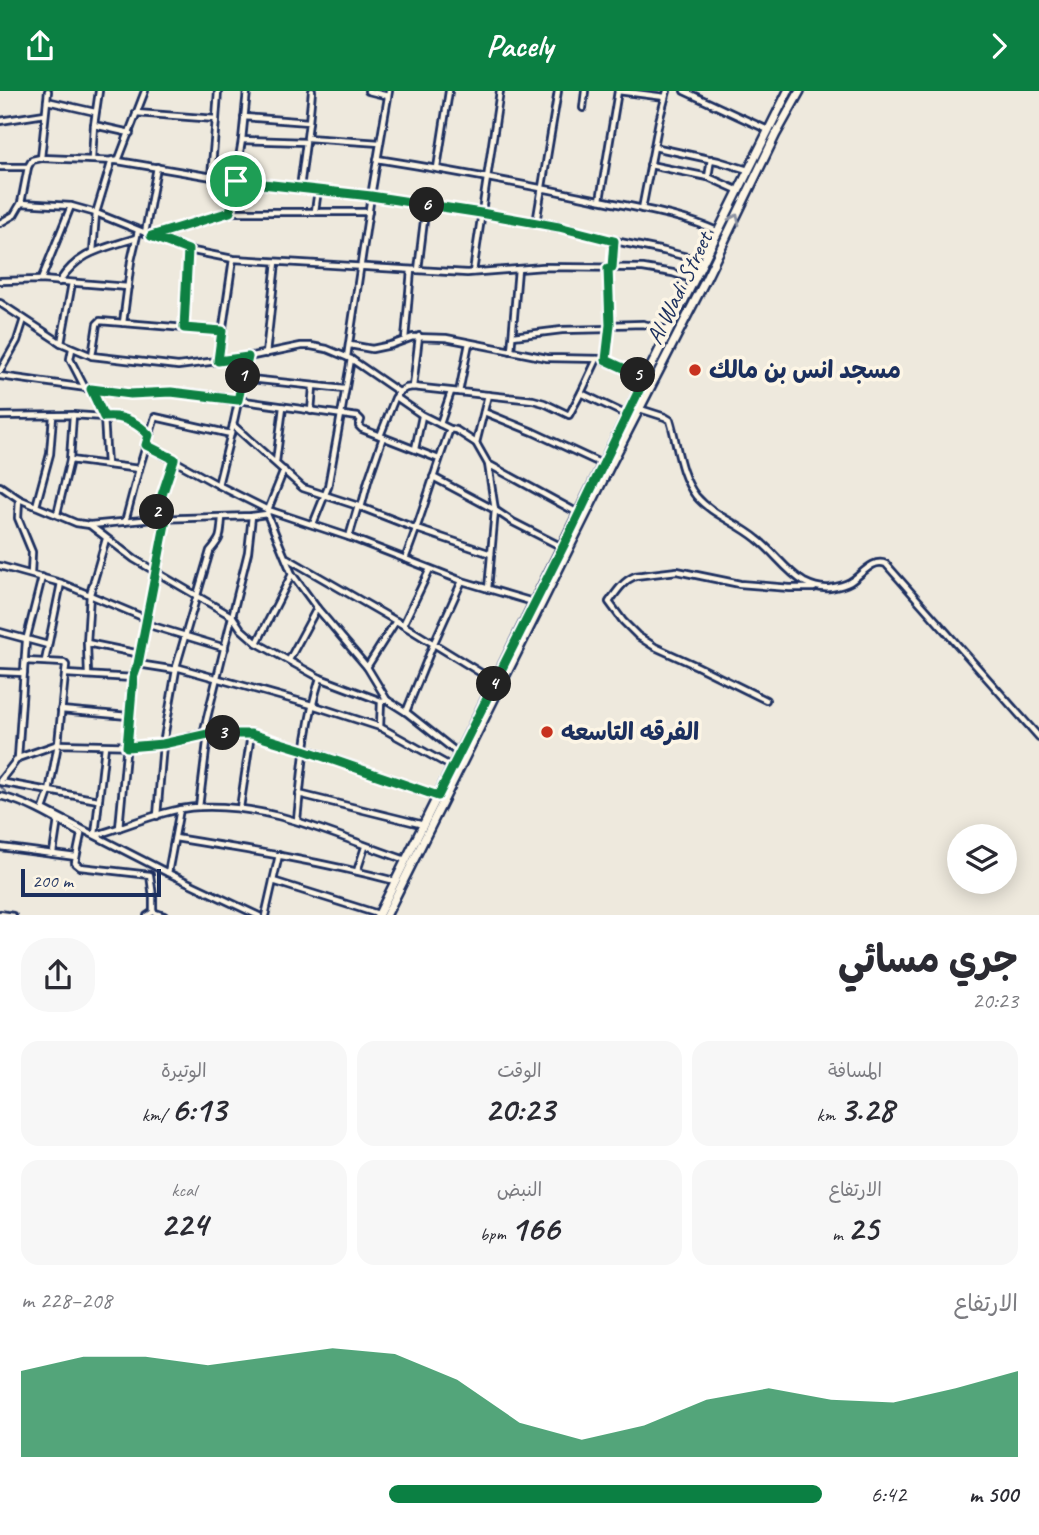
<!DOCTYPE html>
<html lang="ar">
<head>
<meta charset="utf-8">
<style>
	:root { --surface:#fff; --page:#f7f7f7; --text:#2b2b33; --muted:#7c7c81; --accent:#0b8043 }
	body { margin:0; font-family:Caveat,"Playpen Sans Arabic",sans-serif; background:var(--page); color:var(--text); direction:rtl; height:100vh; display:flex; flex-direction:column; font-size:26px; white-space:nowrap }
	* { box-sizing:border-box; margin:0 }
	p { font-size:23px; color:var(--muted) }
	.icon { flex:none; width:38px; height:38px; fill:none; stroke:currentColor; stroke-width:2; stroke-linecap:round; stroke-linejoin:round }
	.map { position:relative; height:824px; overflow:hidden; direction:ltr }
	.side { display:flex; flex-direction:column; background:var(--surface); flex:1 }
	.side>* { flex:none }
	.fabs { position:absolute; left:947px; top:733px; display:grid; gap:14px }
	.fabs a { display:grid; place-items:center; width:70px; height:70px; border-radius:50%; background:var(--surface); box-shadow:0 4px 18px #0003; font-size:35px }
	.scale { position:absolute; left:21px; bottom:18px; width:140px; box-sizing:border-box; padding-left:7px; border:4px solid #1b2f5e; border-top:0; font-size:19px; line-height:24px; white-space:nowrap; color:#1b2f5e; -webkit-text-stroke:5px #fcf5e5; paint-order:stroke }
	.pin { position:absolute; display:grid; place-items:center; width:60px; height:60px; color:#fff; margin:-30px; border:4px solid #fff; border-radius:50%; box-shadow:0 2px 7px #0007 }
	.km { position:absolute; width:35px; height:35px; margin:-18px; border-radius:50%; background:#222; color:#fff; font-size:19px; line-height:35px; text-align:center }
	.round { display:grid; place-items:center; flex:none; width:74px; height:74px; border-radius:28px; background:var(--page) }
	.overview { display:flex; align-items:center; justify-content:space-between; height:119px; padding:0 21px }
	h1 { font-size:38px; font-weight:700; line-height:52px }
	.figures { display:grid; grid-template-columns:repeat(3,1fr); gap:10px; height:119px; padding:7px 21px }
	.figures div { display:grid; align-content:center; border-radius:18px; background:var(--page); text-align:center }
	.figures b { font-size:35px; font-weight:700 }
	.figures small { font-size:19px; font-weight:400 }
	.figures p { font-size:19px }
	.chart { height:196px; padding:14px 21px }
	.chart p { display:flex; justify-content:space-between }
	.chart svg { width:100%; height:126px; margin-top:7px; fill:var(--accent); opacity:.7 }
	ul { padding:0 21px; list-style:none; font-size:23px }
	li { display:grid; grid-template-columns:112px 84px 1fr; align-items:center; height:52px }
	li i { height:18px; border-radius:9px; background:var(--accent) }
	header { display:flex; justify-content:space-between; align-items:center; height:91px; padding:0 21px; background:var(--accent); color:#fff; font-size:32px; font-weight:700 }
	.map>svg:first-child { display:block }
</style>
</head>
<body>
<header><svg class="icon" aria-label="forward" viewBox="0 0 24 24"><path d="M9 5l7 7-7 7"/></svg>Pacely<svg class="icon" aria-label="share" viewBox="0 0 24 24"><path d="M12 15V3M7 8l5-5 5 5M5 13v7h14v-7"/></svg></header>
<div class="map">
<svg width="1039" height="825" viewBox="0 0 1039 825">
	<rect width="100%" height="100%" fill="#eee9dd"/>
	<filter id="ink" filterUnits="userSpaceOnUse"><feTurbulence type="fractalNoise" baseFrequency=".0143" numOctaves="2"/><feDisplacementMap in="SourceGraphic" scale="14" xChannelSelector="R" yChannelSelector="G"/><feConvolveMatrix kernelMatrix="1 2 1 2 8 2 1 2 1" color-interpolation-filters="sRGB"/></filter>
	<g filter="url(#ink)">
		<g fill="none" stroke-linecap="round" stroke-linejoin="round">
			<g stroke="#6c778f" stroke-width="2">
				<polyline points="0,695 10,706"/>
				<polyline points="131,765 154,777"/>
			</g>
			<defs>
				<g id="street">
					<polyline points="48,0 41,67 118,70 145,0"/>
					<polyline points="99,0 94,34 130,42"/>
					<polyline points="368,0 388,5"/>
					<polyline points="618,0 665,6"/>
					<polyline points="684,0 768,39"/>
					<polyline points="47,10 95,21"/>
					<polyline points="583,17 585,0"/>
					<polyline points="136,22 216,28 218,0"/>
					<polyline points="244,26 309,31 307,47 380,52"/>
					<polyline points="0,30 45,23"/>
					<polyline points="309,31 312,0"/>
					<polyline points="242,49 306,51"/>
					<polyline points="654,56 718,70 748,79"/>
					<polyline points="41,67 32,69 28,76 21,112 71,115 96,122 93,161"/>
					<polyline points="92,68 94,34"/>
					<path d="M 377,68 C 453,80 528,94 604,110 C 642,118 681,124 717,140"/>
					<polyline points="112,69 96,122 188,159 233,168 467,182 543,176 643,177 673,182 694,189"/>
					<polyline points="118,70 236,90 371,105 481,122 560,136 605,148 664,160 703,170"/>
					<polyline points="650,74 708,86 737,99"/>
					<polyline points="0,76 28,76"/>
					<polyline points="437,77 449,0"/>
					<polyline points="211,86 216,28"/>
					<polyline points="708,86 711,68"/>
					<polyline points="300,97 306,51"/>
					<polyline points="600,109 618,0"/>
					<polyline points="642,118 659,30 667,0"/>
					<polyline points="230,120 242,49 247,0"/>
					<polyline points="315,120 318,99"/>
					<polyline points="0,132 14,124 21,112"/>
					<polyline points="536,132 558,0"/>
					<polyline points="145,142 157,76"/>
					<polyline points="153,145 230,121 369,121"/>
					<polyline points="612,177 614,150"/>
					<polyline points="418,179 426,113"/>
					<polyline points="473,181 500,0"/>
					<polyline points="41,189 71,115"/>
					<polyline points="0,190 41,189 128,196"/>
					<path d="M 59,191 C 79,160 103,158 136,147"/>
					<polyline points="0,212 61,252 92,265 178,275 248,266 301,255 311,255 327,258 351,268 399,301 396,306 422,324 450,338 456,339 476,352 488,373 578,422"/>
					<polyline points="123,232 131,170 138,140"/>
					<polyline points="609,234 643,233 669,239"/>
					<polyline points="184,237 188,159"/>
					<polyline points="513,245 562,239 609,238"/>
					<polyline points="405,248 411,179"/>
					<polyline points="61,252 72,192"/>
					<polyline points="350,254 372,258 391,254 413,246 446,247 547,267 602,268 645,287"/>
					<polyline points="72,258 70,268 85,297"/>
					<polyline points="511,260 518,178"/>
					<polyline points="266,263 276,171"/>
					<polyline points="92,265 97,233 100,230 222,240"/>
					<polyline points="347,266 371,105 389,0"/>
					<polyline points="606,269 609,234 608,176"/>
					<polyline points="218,270 233,168"/>
					<polyline points="0,280 17,250 24,228"/>
					<polyline points="0,285 130,303 171,301 194,303 358,326 361,329 359,335 362,338 439,368"/>
					<polyline points="242,287 344,298"/>
					<polyline points="413,296 419,245"/>
					<path d="M 92,299 L 104,326 C 122,324 137,331 149,344"/>
					<polyline points="399,301 406,297 413,296 533,309 544,312 569,324 581,302 597,268"/>
					<polyline points="459,301 469,252"/>
					<polyline points="581,302 627,324"/>
					<path d="M 640,318 L 665,326 L 670,329 C 678,355 679,383 696,405 C 712,424 738,432 757,448 C 774,461 786,480 804,491 C 812,495 821,498 830,497 C 836,496 845,494 850,491 C 862,484 872,467 886,473 L 1039,646"/>
					<polyline points="311,320 313,296"/>
					<polyline points="484,321 533,341 602,373"/>
					<polyline points="0,325 73,324 104,326 107,374"/>
					<polyline points="440,333 451,301"/>
					<polyline points="233,334 303,397 358,415 417,438 491,463"/>
					<polyline points="380,345 395,307"/>
					<polyline points="476,352 488,304"/>
					<polyline points="146,354 218,394 268,419 284,379"/>
					<polyline points="415,358 422,325"/>
					<polyline points="70,369 139,378"/>
					<polyline points="276,371 283,316"/>
					<polyline points="433,386 495,419 513,431 562,456"/>
					<polyline points="218,394 233,334 248,266"/>
					<polyline points="0,395 19,408 76,432 90,434 154,428 252,425 267,423 268,419 349,446 462,490 533,511"/>
					<polyline points="19,408 18,427 32,461 31,483"/>
					<polyline points="36,415 50,363 53,325"/>
					<polyline points="361,417 368,390 383,346"/>
					<polyline points="57,423 70,369 73,324"/>
					<polyline points="267,423 292,483 317,517 367,576 387,609"/>
					<polyline points="154,428 174,368"/>
					<polyline points="125,431 139,378 155,326 231,343"/>
					<polyline points="313,433 328,396 351,268"/>
					<polyline points="91,435 134,468 233,526 241,538 257,552 320,587 381,610 387,609 406,621 459,663"/>
					<polyline points="349,446 358,415"/>
					<polyline points="287,467 403,534 494,590"/>
					<path d="M 405,468 C 422,425 434,381 450,338"/>
					<polyline points="0,475 61,492 147,528"/>
					<polyline points="488,498 495,419 488,373"/>
					<polyline points="146,533 225,557"/>
					<polyline points="403,534 430,478"/>
					<polyline points="0,541 48,554"/>
					<polyline points="87,552 140,563"/>
					<polyline points="257,552 292,483"/>
					<polyline points="289,569 317,517"/>
					<polyline points="25,570 64,572 66,574 58,653 49,701 43,718 168,782 259,825"/>
					<polyline points="45,570 61,492"/>
					<polyline points="138,573 176,579 176,576 312,614 380,636 452,676"/>
					<path d="M 176,576 L 210,460 C 222,446 220,446 222,427"/>
					<polyline points="367,576 396,530"/>
					<polyline points="0,581 24,582"/>
					<polyline points="66,583 133,587"/>
					<polyline points="88,584 87,552 90,503 106,448"/>
					<path d="M 766,609 L 697,575 L 655,556 L 638,545 L 623,530 L 609,511 C 617,500 623,490 635,485 L 677,480 L 740,493 L 790,497 L 814,497"/>
					<polyline points="61,619 128,625"/>
					<polyline points="406,621 433,554 462,490"/>
					<polyline points="380,636 381,610"/>
					<polyline points="203,643 248,461 252,425"/>
					<polyline points="18,667 26,550 42,486"/>
					<polyline points="0,690 18,667 58,653 143,655 163,653 203,643 233,642 251,643 304,658 438,705"/>
					<polyline points="0,691 98,709"/>
					<polyline points="299,703 424,734"/>
					<path d="M 0,705 C 30,712 55,728 81,743 L 75,772 L 80,776 L 150,784 L 153,806 L 153,821"/>
					<polyline points="199,716 208,643"/>
					<polyline points="240,717 251,643"/>
					<polyline points="157,725 163,653 176,579"/>
					<path d="M 297,729 C 302,681 305,634 320,587"/>
					<polyline points="119,737 133,587 138,573 166,428"/>
					<polyline points="95,744 105,655"/>
					<path d="M 96,744 C 128,735 167,717 199,716 C 272,712 339,747 406,769"/>
					<path d="M 175,747 C 249,759 323,771 395,790"/>
					<polyline points="0,756 76,766"/>
					<polyline points="53,762 58,729"/>
					<polyline points="357,780 365,756"/>
					<polyline points="168,782 180,718"/>
					<polyline points="273,790 279,764"/>
					<polyline points="0,823 13,825"/>
					<polyline points="147,825 153,821 164,825"/>
					<polyline points="265,825 273,790 378,823"/>
				</g>
				<g id="secondary">
					<polyline points="378,825 788,0"/>
					<polyline points="386,825 610,375 704,192 776,43 800,0"/>
				</g>
			</defs>
			<use href="#street" stroke="#1b2f5e" stroke-width="10"/>
			<use href="#secondary" stroke="#1b2f5e" stroke-width="12"/>
			<use href="#street" stroke="#fcf5e5" stroke-width="4.5"/>
			<use href="#secondary" stroke="#fcf5e5" stroke-width="7"/>
		</g>
		<defs><path id="oneway-chevron" d="M-2-3.5L2.5 0L-2 3.5" fill="none" stroke-width="1.6" stroke-linecap="round" stroke-linejoin="round" transform="scale(1.75)"/></defs>
		<use stroke="#8c92a2" href="#oneway-chevron" transform="translate(735 128) rotate(-64)"/>
	</g>
	<g fill="none" stroke-linecap="round" stroke-linejoin="round" filter="url(#ink)">
		<defs>
			<path id="route" d="M 236,90 L 371,105 L 481,122 L 559,136 L 614,150 L 612,177 L 608,177 L 610,234 L 606,269 L 645,287 L 567,448 L 438,705 L 304,659 L 251,643 L 208,643 L 163,653 L 127,656 L 133,587 L 138,573 L 166,428 L 154,428 L 174,368 L 146,354 L 149,344 C 137,331 122,324 104,326 L 91,298 L 130,303 L 171,301 L 238,309 L 248,266 L 218,270 L 222,240 L 184,237 L 188,159 L 151,145 L 230,121 Z"/>
		</defs>
		<use href="#route" stroke="#fff" stroke-width="14"/>
		<use href="#route" stroke="#0b8043" stroke-width="9"/>
	</g>
	<g fill="#c8321e" stroke="#fcf5e5" stroke-width="2.5">
		<circle cx="695" cy="279" r="7"/>
		<circle cx="547" cy="641" r="7"/>
	</g>
	<g text-anchor="middle" stroke-width="7" stroke-linejoin="round" paint-order="stroke">
		<g font-size="24" fill="#1b2f5e" stroke="#fcf5e5">
			<text transform="translate(679 197) rotate(-64)" y="8">Al Wadi Street</text>
		</g>
		<g font-size="24" font-weight="bold" fill="#1b2f5e" stroke="#fcf5e5" text-anchor="start">
			<text x="709" y="287">مسجد انس بن مالك</text>
			<text x="561" y="649">الفرقه التاسعه</text>
		</g>
	</g>
</svg>
<div class="fabs">
<a><svg class="icon" aria-label="layers" viewBox="0 0 24 24"><path d="M12 4l9 5-9 5-9-5zM3 14l9 5 9-5"/></svg></a>
</div>
<div class="scale">200 m</div>
<div class="pin" style="left:236px;top:90px;background:#1e9e55"><svg class="icon" aria-label="arrive" viewBox="0 0 24 24"><path d="M6 21V4h12l-3 4 3 4H6"/></svg></div>
<b class="km" style="left:243px;top:285px">1</b>
<b class="km" style="left:157px;top:421px">2</b>
<b class="km" style="left:223px;top:642px">3</b>
<b class="km" style="left:494px;top:593px">4</b>
<b class="km" style="left:638px;top:284px">5</b>
<b class="km" style="left:427px;top:114px">6</b>
</div>
<section class="side">
<div class="overview"><div><h1>جري مسائي</h1><p>20:23</p></div><a class="round"><svg class="icon" aria-label="share" viewBox="0 0 24 24"><path d="M12 15V3M7 8l5-5 5 5M5 13v7h14v-7"/></svg></a></div>
<div class="figures">
<div><p>المسافة</p><b>3.28<small> km</small></b></div>
<div><p>الوقت</p><b>20:23</b></div>
<div><p>الوتيرة</p><b>6:13<small> /km</small></b></div>
</div>
<div class="figures">
<div><p>الارتفاع</p><b>25<small> m</small></b></div>
<div><p>النبض</p><b>166<small> bpm</small></b></div>
<div><p>kcal</p><b>224</b></div>
</div>
<div class="chart"><p><span>الارتفاع</span>208–228 m</p>
<svg viewBox="0 0 160 44" preserveAspectRatio="none"><path d="M0 44V14L10 9L20 9L30 12L40 9L50 6L60 8L70 17L80 32L90 38L100 33L110 24L120 20L130 24L140 25L150 20L160 14V44z"/></svg>
</div>
<ul>
<li><b>500 m</b>6:42<i style="width:54%"></i></li>
</ul>
</section>
</body>
</html>
